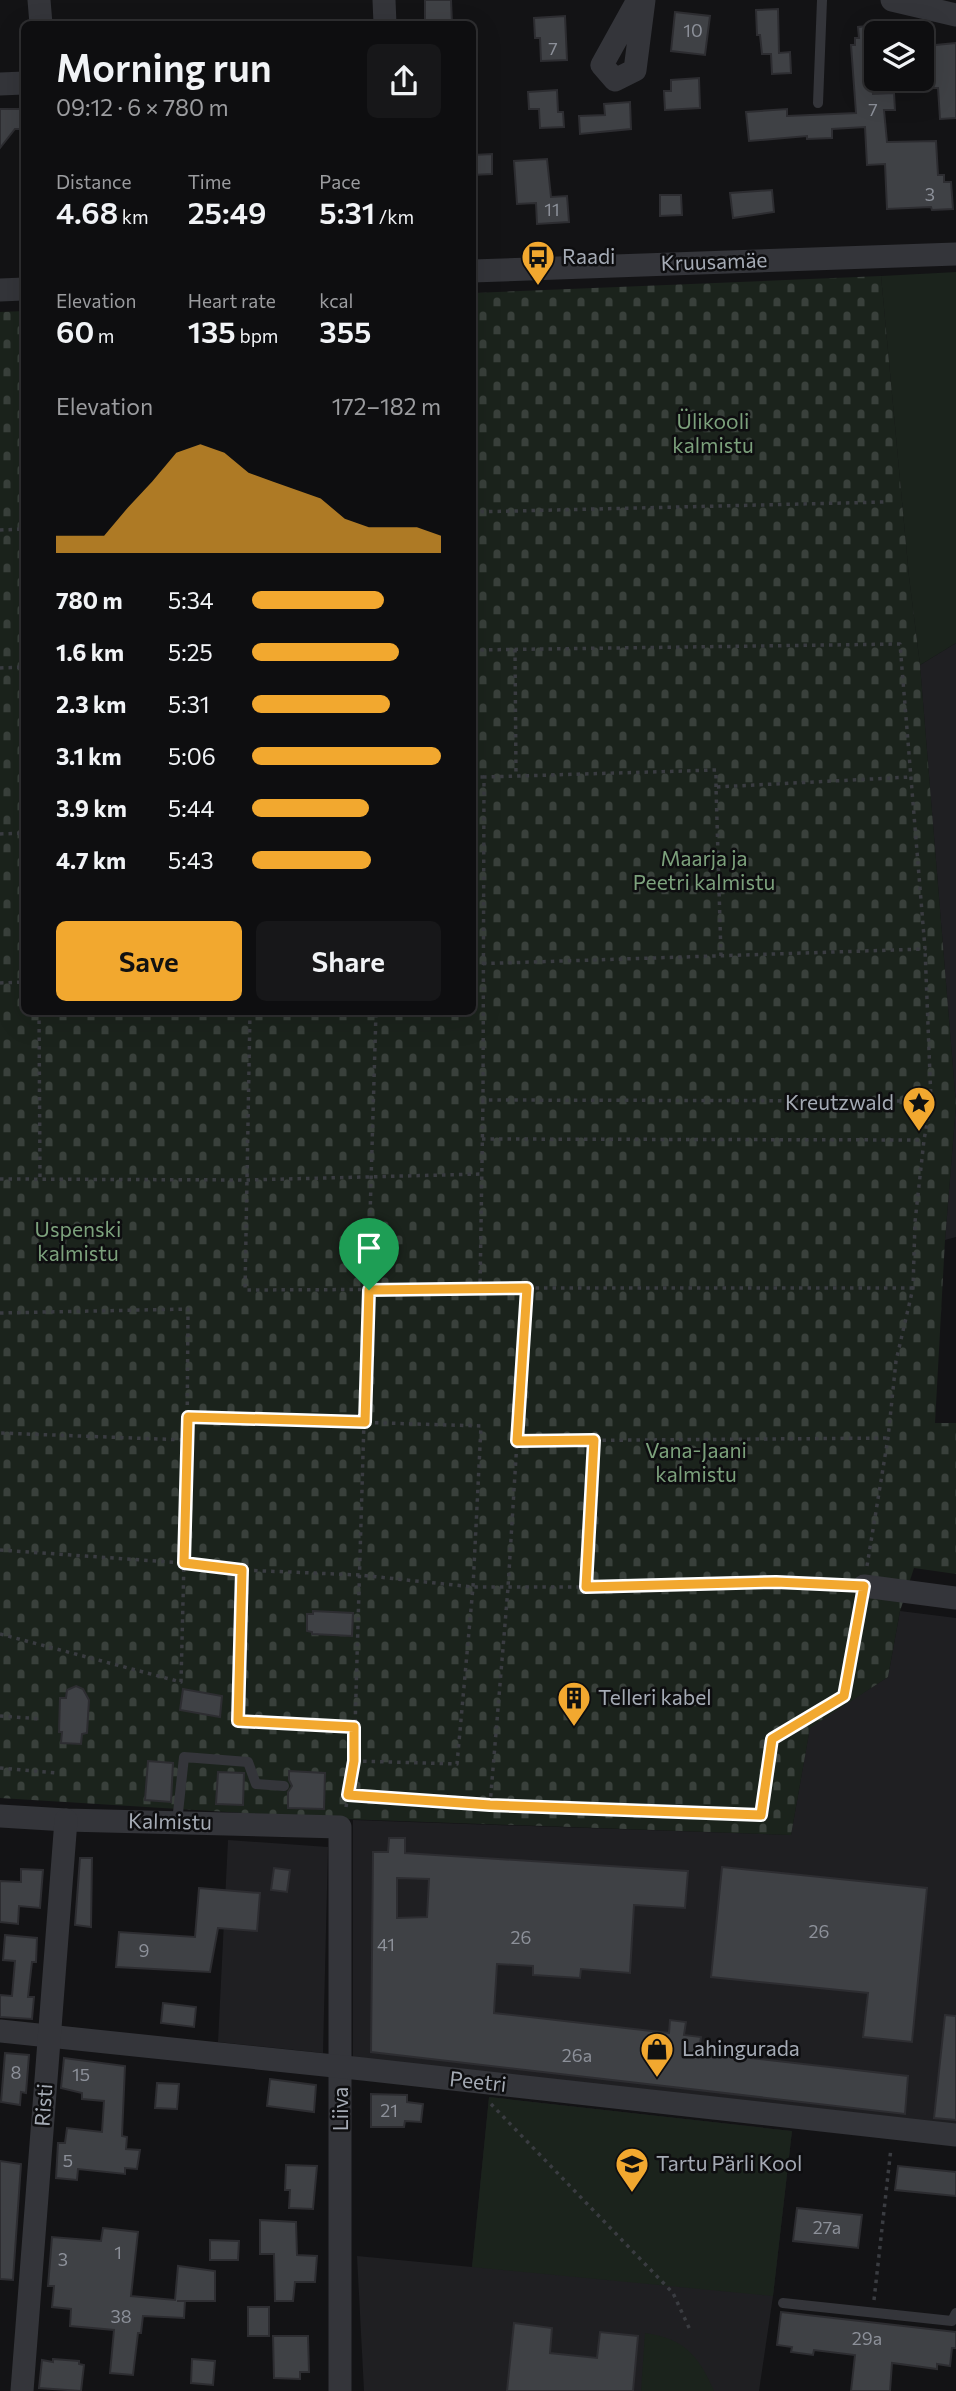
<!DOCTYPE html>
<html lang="en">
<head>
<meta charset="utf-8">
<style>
	:root { --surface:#0e0e10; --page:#171719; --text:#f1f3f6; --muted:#9b9c9f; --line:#2e2e30; --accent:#f2a82f }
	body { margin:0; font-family:Commissioner,sans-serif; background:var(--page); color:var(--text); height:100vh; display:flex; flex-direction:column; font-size:26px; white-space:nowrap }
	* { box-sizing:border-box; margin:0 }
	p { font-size:23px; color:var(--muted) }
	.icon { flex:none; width:38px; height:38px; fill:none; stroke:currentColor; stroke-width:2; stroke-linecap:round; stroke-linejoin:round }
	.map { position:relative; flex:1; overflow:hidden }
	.panel { position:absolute; left:21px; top:21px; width:455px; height:994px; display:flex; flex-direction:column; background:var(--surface); border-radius:10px; box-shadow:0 7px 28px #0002,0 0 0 2px var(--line) }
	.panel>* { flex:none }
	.fabs { position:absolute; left:864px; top:21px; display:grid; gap:14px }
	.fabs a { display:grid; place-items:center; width:70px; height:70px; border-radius:10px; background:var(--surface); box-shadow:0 7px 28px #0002,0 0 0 2px var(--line); font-size:35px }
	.pin { position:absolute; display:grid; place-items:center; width:60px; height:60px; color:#fff; margin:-72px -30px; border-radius:50% 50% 50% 0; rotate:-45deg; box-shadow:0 0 7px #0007 }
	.pin .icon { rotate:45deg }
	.round { display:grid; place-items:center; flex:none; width:74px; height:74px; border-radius:10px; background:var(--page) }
	.overview { display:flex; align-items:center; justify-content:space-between; height:119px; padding:0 35px }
	h1 { font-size:38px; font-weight:600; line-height:52px }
	.figures { display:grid; grid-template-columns:repeat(3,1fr); gap:10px; height:119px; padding:7px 35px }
	.figures div { display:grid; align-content:center }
	.figures b { font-size:30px; font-weight:600 }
	.figures small { font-size:19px; font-weight:400 }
	.figures p { font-size:19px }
	.chart { height:196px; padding:14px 35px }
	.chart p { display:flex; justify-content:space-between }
	.chart svg { width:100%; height:126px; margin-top:7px; fill:var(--accent); opacity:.7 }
	.primary-button { display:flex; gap:14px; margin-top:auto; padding:14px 35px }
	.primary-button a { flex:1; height:80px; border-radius:10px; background:var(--accent); color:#111; font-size:28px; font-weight:600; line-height:80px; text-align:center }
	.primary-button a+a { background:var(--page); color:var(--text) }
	ul { padding:0 35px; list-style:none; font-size:23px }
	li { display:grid; grid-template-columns:112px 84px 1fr; align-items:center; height:52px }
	li i { height:18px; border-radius:9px; background:var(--accent) }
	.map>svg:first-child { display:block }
</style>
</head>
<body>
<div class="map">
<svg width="956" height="2391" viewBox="0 0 956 2391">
	<defs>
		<pattern id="cemetery-stones" width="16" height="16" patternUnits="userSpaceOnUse" patternTransform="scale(1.75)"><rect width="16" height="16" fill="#1b231c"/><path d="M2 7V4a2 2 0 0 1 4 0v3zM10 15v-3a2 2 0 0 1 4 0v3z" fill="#39403b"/></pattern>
	</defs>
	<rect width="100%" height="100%" fill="#131315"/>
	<g fill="#1f1f22">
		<polygon points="956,643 956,1237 945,1240 956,1105 920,665"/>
		<polygon points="900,1611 956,1618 956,2126 353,2060 353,1820 791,1835 810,1727 888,1677"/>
		<polygon points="228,1840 328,1847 323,2053 218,2042"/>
		<polygon points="489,2097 792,2131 773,2296 759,2391 364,2391 357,2256 472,2267"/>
	</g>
	<g fill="#1b231c">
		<polygon points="956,272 956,643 920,665 909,577 881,276"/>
		<polygon points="489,2097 792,2131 773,2296 472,2267"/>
		<path d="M 645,2333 C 685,2339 698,2355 714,2391 L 641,2391 Z"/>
	</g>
	<polygon fill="url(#cemetery-stones)" points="881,276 909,577 920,665 956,1105 945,1240 935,1423 956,1423 956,1574 914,1568 900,1611 888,1677 810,1728 791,1835 344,1819 0,1798 0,312 24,311 24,1012 472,1012 473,293"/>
	<g fill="#3f4145" stroke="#2d2d31" stroke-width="2" fill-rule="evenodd">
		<polygon points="425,0 451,0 452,24 425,24"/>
		<polygon points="778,9 779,53 790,52 791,73 772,74 771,54 762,54 760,35 757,35 756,10"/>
		<polygon points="675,12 710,16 705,55 671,51"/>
		<polygon points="565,16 567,60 541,61 540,38 535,38 534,18"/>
		<polygon points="877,25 877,63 872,64 873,94 894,93 895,110 884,110 887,142 936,141 938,175 944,175 944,182 951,182 953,209 932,210 931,207 887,209 885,164 867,165 865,127 832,129 832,138 807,139 807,136 749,141 746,112 787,109 787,116 856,113 851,45 855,45 855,38 859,38 858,27"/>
		<polygon points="956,43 956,118 940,119 938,88 928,88 925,46"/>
		<polygon points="699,78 700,108 665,110 664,91 671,91 671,80"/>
		<polygon points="557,90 558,112 563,112 564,127 540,128 539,109 529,109 528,92"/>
		<polygon points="630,102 631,129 580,134 579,116 605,115 604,104"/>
		<polygon points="0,109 22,109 23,129 15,129 0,148"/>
		<polygon points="492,154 492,174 472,175 472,155"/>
		<polygon points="547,159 551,197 567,196 569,222 537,224 536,203 517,204 514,161"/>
		<polygon points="772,190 774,212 733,218 730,193"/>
		<polygon points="660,195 681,195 682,215 660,216"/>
		<polygon points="313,1611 353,1613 352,1636 312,1634 312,1632 307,1631 307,1614 313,1614"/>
		<polygon points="76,1686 83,1689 89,1700 87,1733 82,1734 81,1744 61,1743 62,1732 59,1732 60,1698 66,1698 67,1690"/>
		<polygon points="183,1689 222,1696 220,1717 180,1710"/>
		<polygon points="148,1761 173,1763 171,1802 145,1800"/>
		<polygon points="289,1771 325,1773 324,1809 288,1808 288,1792 292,1786 289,1780"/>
		<polygon points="218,1772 244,1773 243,1805 216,1804"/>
		<path d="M 389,1838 L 405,1838 L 405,1853 L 688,1871 L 685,1908 L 634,1905 L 630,1973 L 581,1969 L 580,1978 L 533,1975 L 533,1966 L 497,1964 L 494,2013 L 669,2033 L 670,2020 L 686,2022 L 684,2035 L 701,2037 L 699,2052 L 908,2076 L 905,2114 L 371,2052 L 373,1852 L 388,1852 ZM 397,1878 L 429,1879 L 427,1917 L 397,1918 Z"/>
		<polygon points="80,1858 92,1858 91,1927 75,1925"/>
		<polygon points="722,1867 927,1888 912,2042 863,2037 868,1993 711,1977"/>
		<polygon points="274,1868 290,1870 287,1892 271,1890"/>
		<polygon points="21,1869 43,1870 40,1908 19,1906 18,1924 0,1922 0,1881 21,1882"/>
		<polygon points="199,1888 260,1893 257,1931 218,1928 210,1972 116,1967 119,1932 195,1937"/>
		<polygon points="5,1935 37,1938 36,1962 32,1962 28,1997 34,1997 32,2019 0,2017 0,1995 12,1996 15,1961 3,1960"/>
		<polygon points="163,2003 196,2007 194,2027 161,2023"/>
		<polygon points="945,2015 956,2016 956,2120 934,2118"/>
		<polygon points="5,2053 29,2055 26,2093 21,2092 20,2105 1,2102"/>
		<polygon points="64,2058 125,2066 122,2136 127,2137 126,2149 140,2150 137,2169 125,2168 125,2174 78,2169 77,2180 56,2178 58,2143 65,2143 67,2128 102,2132 104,2101 82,2099 82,2093 61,2088"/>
		<polygon points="270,2079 316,2085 314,2112 267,2106"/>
		<polygon points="157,2083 179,2084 177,2109 155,2108"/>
		<polygon points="371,2094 407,2095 407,2102 423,2104 421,2122 405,2121 404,2127 371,2127"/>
		<polygon points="0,2161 21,2164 13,2280 0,2279"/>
		<polygon points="286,2165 317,2166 313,2209 289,2208 290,2190 285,2190"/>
		<polygon points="898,2166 956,2172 956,2196 895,2190"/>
		<polygon points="797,2208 862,2215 858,2248 793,2241"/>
		<polygon points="260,2220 296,2222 297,2255 317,2256 315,2282 295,2282 293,2301 275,2301 274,2254 260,2254"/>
		<polygon points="103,2228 138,2232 131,2296 175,2300 178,2266 215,2271 215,2301 177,2301 185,2301 184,2318 143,2316 141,2333 138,2333 133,2375 110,2373 114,2330 70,2326 71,2309 52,2307 54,2286 48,2286 52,2237 101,2241"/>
		<polygon points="210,2240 239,2241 238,2260 210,2260"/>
		<rect x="248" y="2307" width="21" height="29"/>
		<polygon points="781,2312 956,2332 956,2348 952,2348 950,2366 937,2364 937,2369 892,2363 890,2391 851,2391 855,2355 814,2350 813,2355 791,2352 792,2347 777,2345"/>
		<polygon points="514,2323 552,2328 550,2353 597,2358 600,2332 638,2336 633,2391 507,2391"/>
		<polygon points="273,2336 308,2336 309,2372 300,2372 300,2379 274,2378"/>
		<polygon points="53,2359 79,2361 79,2364 84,2365 81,2391 39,2388 42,2360 53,2362"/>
		<polygon points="192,2359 215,2361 213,2385 191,2383"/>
	</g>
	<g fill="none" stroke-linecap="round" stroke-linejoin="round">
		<g stroke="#3a3c41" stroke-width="3.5" stroke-dasharray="3.5 5" stroke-linecap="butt">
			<polyline points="472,512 884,502"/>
			<polyline points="0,530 24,529"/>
			<polyline points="515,649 516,776"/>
			<polyline points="472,650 900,644 925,949 472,964"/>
			<polyline points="0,668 24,667"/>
			<polyline points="472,777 484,777"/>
			<polyline points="716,787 716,770 484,777 483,1100 931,1101 925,949"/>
			<polyline points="0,834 24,833"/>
			<polyline points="721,956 716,787 910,777"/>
			<polyline points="0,983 24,982"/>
			<polyline points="39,1012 40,1179"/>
			<polyline points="250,1012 245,1290 480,1289"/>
			<polyline points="483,1100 480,1289 527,1288 517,1441"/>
			<polyline points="482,1139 924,1140"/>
			<polyline points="0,1179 247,1180 482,1174"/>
			<polyline points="527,1288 913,1288"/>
			<polyline points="0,1313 188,1309 187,1440 0,1433"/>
			<polyline points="188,1417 481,1426 473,1587 457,1764 354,1761"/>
			<polyline points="0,1550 184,1563 242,1570 359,1575 473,1587 586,1587 776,1582 843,1585"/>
			<polyline points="867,1566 888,1438 896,1361 913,1288 915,1222 924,1140 931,1101"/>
			<polyline points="242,1570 238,1721 354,1727"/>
			<polyline points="586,1587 594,1440"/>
			<polyline points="0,1634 181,1682 187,1440"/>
			<polyline points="0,1716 41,1719"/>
			<polyline points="0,1768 57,1773"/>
			<polyline points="348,1795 490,1805 761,1815 772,1739 844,1696 860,1605"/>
			<polyline points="490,1805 508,1588 517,1441 888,1438"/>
			<polyline points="346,1807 354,1761 376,1012"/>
			<polyline points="491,2104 673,2293 691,2332"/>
			<polyline points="874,2300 891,2148"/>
		</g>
		<g stroke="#34353a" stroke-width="10">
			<polyline points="818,103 822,0"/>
			<polyline points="177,1822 184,1757 248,1762 256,1784 284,1786"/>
			<polyline points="783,2303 952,2321 956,2313"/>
		</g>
		<g stroke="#34353a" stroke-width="23">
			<polyline points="39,0 41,24"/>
			<polyline points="384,0 385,24"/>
			<polyline points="638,0 602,65 615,80 635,70 644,0"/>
			<polyline points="892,0 956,15"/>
			<polyline points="0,84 24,83"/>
			<polyline points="472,271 956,254"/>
			<polyline points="0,290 24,289"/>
			<polyline points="864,1586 956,1598"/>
			<polyline points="0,1816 66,1820 340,1827 340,2391"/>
			<polyline points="0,2031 363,2069 956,2135"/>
			<polyline points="22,2391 66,1820"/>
		</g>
	</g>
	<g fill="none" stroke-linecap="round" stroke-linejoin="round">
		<defs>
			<polygon id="route" points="527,1288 517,1441 594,1440 586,1587 776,1582 864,1586 844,1696 772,1739 761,1815 490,1805 348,1795 354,1761 354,1727 238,1721 242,1570 184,1563 188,1417 365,1422 369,1290"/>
		</defs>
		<use href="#route" stroke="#fff" stroke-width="14"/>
		<use href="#route" stroke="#f2a82f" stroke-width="9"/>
	</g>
	<defs>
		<symbol id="bus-pin" viewBox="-11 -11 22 30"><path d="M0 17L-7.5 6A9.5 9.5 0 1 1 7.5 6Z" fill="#f2a82f" stroke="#0e0e10"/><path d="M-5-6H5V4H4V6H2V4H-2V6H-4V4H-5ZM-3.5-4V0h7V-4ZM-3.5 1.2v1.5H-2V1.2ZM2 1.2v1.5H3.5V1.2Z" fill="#111"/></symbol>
		<symbol id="sight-pin" viewBox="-11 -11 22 30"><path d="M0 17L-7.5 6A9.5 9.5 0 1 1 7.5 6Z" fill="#f2a82f" stroke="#0e0e10"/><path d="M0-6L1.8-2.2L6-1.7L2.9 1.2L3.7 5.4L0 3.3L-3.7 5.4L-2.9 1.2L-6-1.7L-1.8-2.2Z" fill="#111"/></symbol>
		<symbol id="building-pin" viewBox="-11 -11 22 30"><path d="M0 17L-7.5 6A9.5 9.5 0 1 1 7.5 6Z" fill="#f2a82f" stroke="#0e0e10"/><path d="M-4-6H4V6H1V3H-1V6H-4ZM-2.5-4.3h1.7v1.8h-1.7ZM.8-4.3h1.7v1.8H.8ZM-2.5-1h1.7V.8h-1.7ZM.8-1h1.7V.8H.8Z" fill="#111"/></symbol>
		<symbol id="shop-pin" viewBox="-11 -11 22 30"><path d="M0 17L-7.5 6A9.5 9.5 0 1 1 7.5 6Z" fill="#f2a82f" stroke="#0e0e10"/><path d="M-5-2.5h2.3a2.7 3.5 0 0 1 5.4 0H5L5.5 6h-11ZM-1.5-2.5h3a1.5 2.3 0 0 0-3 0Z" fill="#111"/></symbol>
		<symbol id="school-pin" viewBox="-11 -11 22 30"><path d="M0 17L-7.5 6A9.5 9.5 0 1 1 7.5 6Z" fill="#f2a82f" stroke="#0e0e10"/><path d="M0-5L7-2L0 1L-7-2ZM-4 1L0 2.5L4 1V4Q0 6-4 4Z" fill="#111"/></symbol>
	</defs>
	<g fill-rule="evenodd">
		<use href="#bus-pin" x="519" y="238" width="38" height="52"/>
		<use href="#sight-pin" x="900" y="1084" width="38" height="52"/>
		<use href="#building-pin" x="555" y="1679" width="38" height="52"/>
		<use href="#shop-pin" x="638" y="2030" width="38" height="52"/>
		<use href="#school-pin" x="613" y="2145" width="38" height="52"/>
	</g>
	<g text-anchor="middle" stroke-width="5" stroke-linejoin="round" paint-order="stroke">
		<g font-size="18" fill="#8c9099">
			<text x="693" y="37">10</text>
			<text x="553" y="55">7</text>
			<text x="873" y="116">7</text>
			<text x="930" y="201">3</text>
			<text x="552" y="216">11</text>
			<text x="819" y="1938">26</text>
			<text x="521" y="1944">26</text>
			<text x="386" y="1951">41</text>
			<text x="144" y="1957">9</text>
			<text x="577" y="2062">26a</text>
			<text x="16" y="2079">8</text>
			<text x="81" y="2081">15</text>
			<text x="389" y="2117">21</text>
			<text x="68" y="2167">5</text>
			<text x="827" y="2234">27a</text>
			<text x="118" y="2259">1</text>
			<text x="63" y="2266">3</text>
			<text x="121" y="2323">38</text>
			<text x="867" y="2345">29a</text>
		</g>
		<g font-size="21" fill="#a5abb5" stroke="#0e0e10" text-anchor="start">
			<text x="562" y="264">Raadi</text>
			<text x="894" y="1110" text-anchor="end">Kreutzwald</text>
			<text x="598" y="1705">Telleri kabel</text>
			<text x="682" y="2056">Lahingurada</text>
			<text x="656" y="2171">Tartu Pärli Kool</text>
		</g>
		<g font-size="21" fill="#a5abb5" stroke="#0e0e10">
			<text transform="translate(714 262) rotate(-2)" y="7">Kruusamäe</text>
			<text transform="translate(170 1822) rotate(1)" y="7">Kalmistu</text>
			<text transform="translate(478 2082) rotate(6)" y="7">Peetri</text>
			<text transform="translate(44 2105) rotate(-86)" y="7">Risti</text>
			<text transform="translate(341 2109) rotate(-90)" y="7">Liiva</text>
		</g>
		<g font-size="21" fill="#7ca17c" stroke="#0e0e10">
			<text x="713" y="429">Ülikooli<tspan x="713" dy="24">kalmistu</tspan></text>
			<text x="704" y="866">Maarja ja<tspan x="704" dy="24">Peetri kalmistu</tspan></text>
			<text x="78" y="1237">Uspenski<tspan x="78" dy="24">kalmistu</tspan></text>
			<text x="696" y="1458">Vana-Jaani<tspan x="696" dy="24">kalmistu</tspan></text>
		</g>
	</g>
</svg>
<div class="fabs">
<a><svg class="icon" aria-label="layers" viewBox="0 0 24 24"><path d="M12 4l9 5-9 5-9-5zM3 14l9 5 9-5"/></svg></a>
</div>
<div class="pin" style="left:369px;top:1290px;background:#1e9e55"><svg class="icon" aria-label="arrive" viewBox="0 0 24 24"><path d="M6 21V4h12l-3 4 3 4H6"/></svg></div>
<section class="panel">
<div class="overview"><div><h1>Morning run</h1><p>09:12 · 6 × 780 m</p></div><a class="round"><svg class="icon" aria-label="share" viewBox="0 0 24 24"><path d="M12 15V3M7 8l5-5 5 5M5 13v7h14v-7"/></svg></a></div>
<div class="figures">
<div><p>Distance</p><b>4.68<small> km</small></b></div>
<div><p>Time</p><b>25:49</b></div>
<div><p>Pace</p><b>5:31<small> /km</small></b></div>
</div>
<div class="figures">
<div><p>Elevation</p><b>60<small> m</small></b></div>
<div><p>Heart rate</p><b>135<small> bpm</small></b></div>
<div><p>kcal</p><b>355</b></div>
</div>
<div class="chart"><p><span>Elevation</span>172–182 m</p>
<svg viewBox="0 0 160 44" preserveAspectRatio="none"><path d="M0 44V38L10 38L20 38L30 28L40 19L50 9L60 6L70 9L80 16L90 19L100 22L110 25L120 32L130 35L140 35L150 35L160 38V44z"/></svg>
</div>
<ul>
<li><b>780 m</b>5:34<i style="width:70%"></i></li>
<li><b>1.6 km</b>5:25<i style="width:78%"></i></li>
<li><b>2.3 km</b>5:31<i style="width:73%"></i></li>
<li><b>3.1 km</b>5:06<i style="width:100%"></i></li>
<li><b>3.9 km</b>5:44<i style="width:62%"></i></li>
<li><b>4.7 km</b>5:43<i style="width:63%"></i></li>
</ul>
<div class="primary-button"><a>Save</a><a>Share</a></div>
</section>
</div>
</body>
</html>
